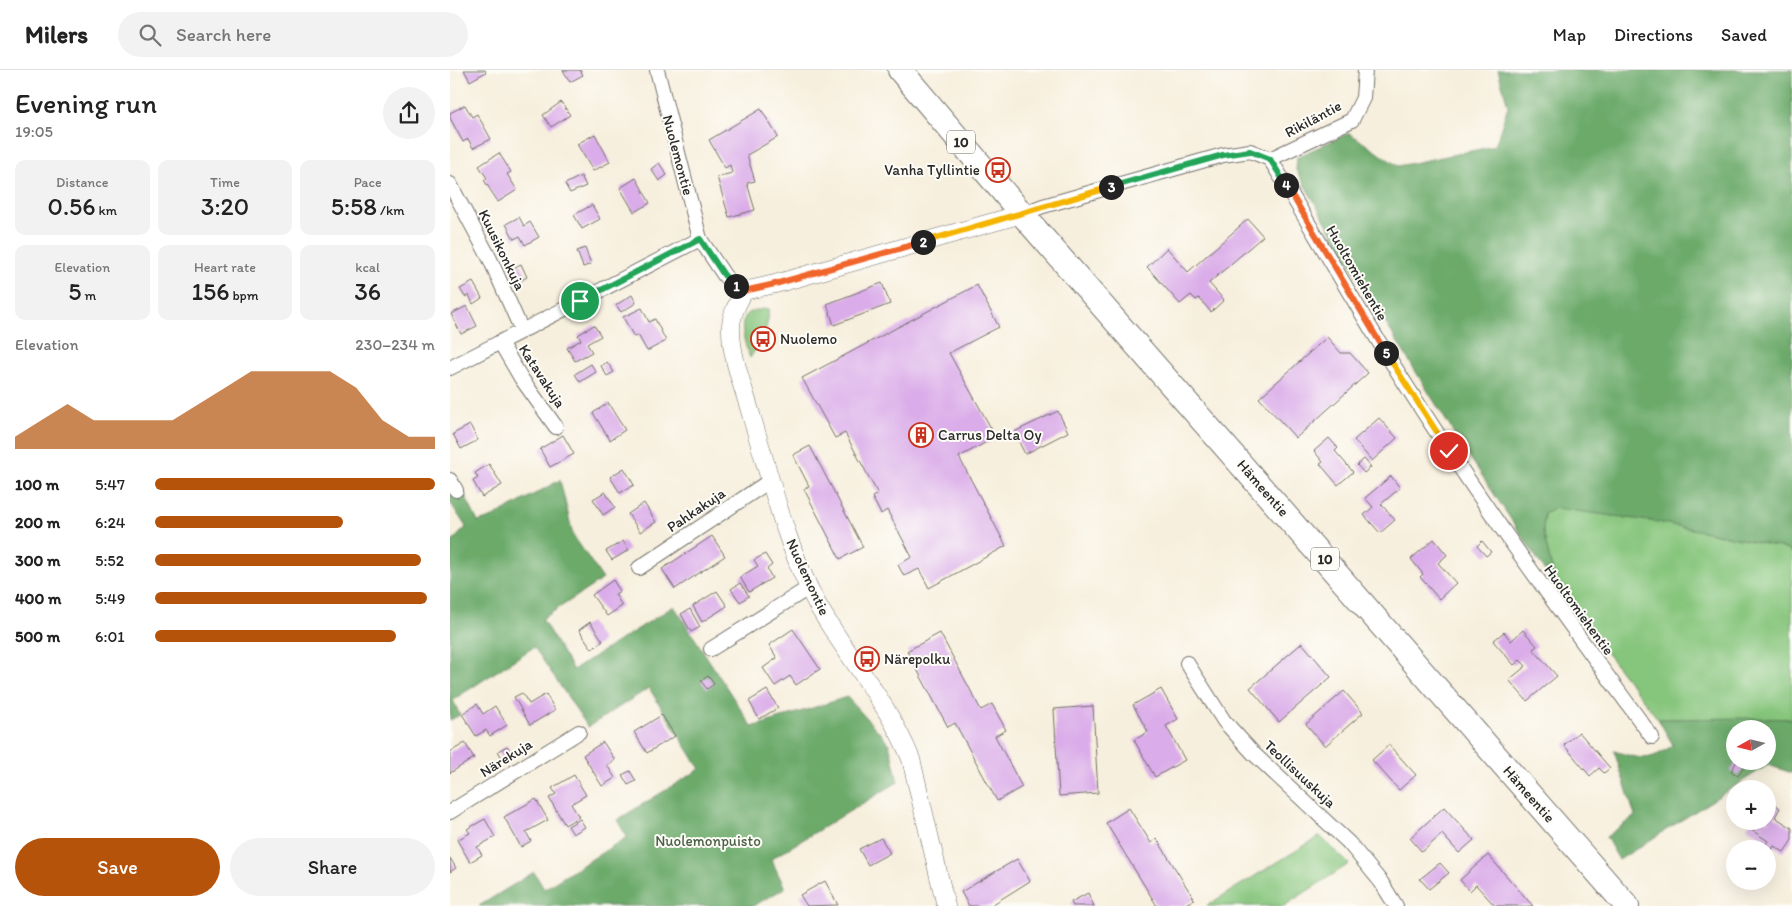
<!DOCTYPE html>
<html lang="en">
<head>
<meta charset="utf-8">
<style>
	:root { --surface:#fff; --page:#f2f2f2; --text:#222; --muted:#767676; --line:#e0e0e0; --accent:#b45309 }
	body { margin:0; font-family:Itim,sans-serif; background:var(--page); color:var(--text); height:100vh; display:flex; flex-direction:column; font-size:19px; white-space:nowrap }
	* { box-sizing:border-box; margin:0 }
	p { font-size:16px; color:var(--muted) }
	.icon { flex:none; width:28px; height:28px; fill:none; stroke:currentColor; stroke-width:2; stroke-linecap:round; stroke-linejoin:round }
	.map { position:relative; flex:1; overflow:hidden }
	.side { display:flex; flex-direction:column; background:var(--surface); width:450px }
	.side>* { flex:none }
	.needle { width:32px; rotate:262deg }
	.fabs { position:absolute; left:1276px; top:650px; display:grid; gap:10px }
	.fabs a { display:grid; place-items:center; width:50px; height:50px; border-radius:50%; background:var(--surface); box-shadow:0 5px 20px #0002; font-size:25px }
	.pin { position:absolute; display:grid; place-items:center; width:42px; height:42px; color:#fff; margin:-21px; border:2px solid #fff; border-radius:50%; box-shadow:0 1px 5px #0007 }
	.km { position:absolute; width:25px; height:25px; margin:-12px; border-radius:50%; background:#222; color:#fff; font-size:14px; line-height:25px; text-align:center }
	.round { display:grid; place-items:center; flex:none; width:52px; height:52px; border-radius:26px; background:var(--page) }
	.headline { display:flex; align-items:center; justify-content:space-between; height:85px; padding:0 15px }
	h1 { font-size:28px; font-weight:600; line-height:38px }
	.stats { display:grid; grid-template-columns:repeat(3,1fr); gap:8px; height:85px; padding:5px 15px }
	.stats div { display:grid; align-content:center; border-radius:10px; background:var(--page); text-align:center }
	.stats b { font-size:25px; font-weight:600 }
	.stats small { font-size:14px; font-weight:400 }
	.stats p { font-size:14px }
	.chart { height:140px; padding:10px 15px }
	.chart p { display:flex; justify-content:space-between }
	.chart svg { width:100%; height:90px; margin-top:5px; fill:var(--accent); opacity:.7 }
	.cta { display:flex; gap:10px; margin-top:auto; padding:10px 15px }
	.cta a { flex:1; height:58px; border-radius:30px; background:var(--accent); color:#fff; font-size:20px; font-weight:600; line-height:58px; text-align:center }
	.cta a+a { background:var(--page); color:var(--text) }
	ul { padding:0 15px; list-style:none; font-size:16px }
	li { display:grid; grid-template-columns:80px 60px 1fr; align-items:center; height:38px }
	li i { height:12px; border-radius:6px; background:var(--accent) }
	header { display:flex; align-items:center; gap:30px; box-sizing:border-box; height:70px; padding:0 25px; background:var(--surface); border-bottom:1px solid var(--line) }
	header strong { font-size:24px }
	nav { display:flex; gap:28px; margin-inline-start:auto; font-size:18px }
	.search { width:350px; height:45px; background:var(--page); display:flex; align-items:center; gap:12px; box-sizing:border-box; padding:0 18px; border-radius:28px; color:var(--muted); font-size:19px }
	main { display:flex; flex:1; min-height:0 }
	.map>svg:first-child { display:block }
</style>
</head>
<body>
<header>
<strong>Milers</strong>
<div class="search"><svg class="icon" aria-label="search" viewBox="0 0 24 24"><circle cx="10" cy="10" r="6"/><path d="M15 15l6 6"/></svg>Search here</div>
<nav><a>Map</a><a>Directions</a><a>Saved</a></nav>
</header>
<main>
<section class="side">
<div class="headline"><div><h1>Evening run</h1><p>19:05</p></div><a class="round"><svg class="icon" aria-label="share" viewBox="0 0 24 24"><path d="M12 15V3M7 8l5-5 5 5M5 13v7h14v-7"/></svg></a></div>
<div class="stats">
<div><p>Distance</p><b>0.56<small> km</small></b></div>
<div><p>Time</p><b>3:20</b></div>
<div><p>Pace</p><b>5:58<small> /km</small></b></div>
</div>
<div class="stats">
<div><p>Elevation</p><b>5<small> m</small></b></div>
<div><p>Heart rate</p><b>156<small> bpm</small></b></div>
<div><p>kcal</p><b>36</b></div>
</div>
<div class="chart"><p><span>Elevation</span>230–234 m</p>
<svg viewBox="0 0 160 44" preserveAspectRatio="none"><path d="M0 44V38L10 30L20 22L30 30L40 30L50 30L60 30L70 22L80 14L90 6L100 6L110 6L120 6L130 14L140 30L150 38L160 38V44z"/></svg>
</div>
<ul>
<li><b>100 m</b>5:47<i style="width:100%"></i></li>
<li><b>200 m</b>6:24<i style="width:67%"></i></li>
<li><b>300 m</b>5:52<i style="width:95%"></i></li>
<li><b>400 m</b>5:49<i style="width:97%"></i></li>
<li><b>500 m</b>6:01<i style="width:86%"></i></li>
</ul>
<div class="cta"><a>Save</a><a>Share</a></div>
</section>
<div class="map">
<svg width="1342" height="836" viewBox="0 0 1342 836">
	<rect width="100%" height="100%" fill="#fdfcf7"/>
	<filter id="ink" filterUnits="userSpaceOnUse"><feTurbulence type="fractalNoise" baseFrequency=".02" numOctaves="2"/><feDisplacementMap in="SourceGraphic" scale="10" xChannelSelector="R" yChannelSelector="G"/><feConvolveMatrix kernelMatrix="1 2 1 2 8 2 1 2 1" color-interpolation-filters="sRGB"/></filter>
	<filter id="wash" filterUnits="userSpaceOnUse"><feTurbulence type="fractalNoise" baseFrequency=".0096" numOctaves="4" result="noise"/><feDisplacementMap in="SourceGraphic" scale="20" xChannelSelector="R" yChannelSelector="G"/><feGaussianBlur stdDeviation="1.12" result="paint"/><feColorMatrix in="noise" values="0 0 0 0 0 0 0 0 0 0 0 0 0 0 0 0 0 1.4 0 .05"/><feComposite in="paint" operator="in"/></filter>
	<g filter="url(#wash)">
		<rect width="100%" height="100%" fill="#f7efdd"/>
		<g fill="#86c57b" stroke="#587853">
			<path d="M 318,238 C 321,255 309,275 300,288 C 296,277 286,251 299,243 C 304,240 312,240 318,238 Z"/>
			<polygon points="1105,438 1208,452 1330,477 1342,482 1342,649 1208,649 1107,519 1093,462 1094,444"/>
			<polygon points="870,766 899,794 834,836 756,836"/>
		</g>
		<g fill="#6caa6b" stroke="#4c6a4b" fill-rule="evenodd">
			<polygon points="1048,0 1342,0 1342,482 1330,477 1208,452 1105,438 1094,444 1093,462 1107,519 1005,365 909,210 846,100 847,87 899,63 948,96 1045,76 1058,36"/>
			<polygon points="110,410 123,465 153,509 92,549 123,600 224,536 302,657 397,627 439,673 448,712 321,789 335,818 303,836 29,836 84,802 94,819 177,767 167,750 250,699 199,618 138,657 84,577 3,630 10,645 0,650 0,474 16,457 0,432 0,426 12,419 28,452 43,447"/>
			<path d="M 1305,648 L 1342,649 L 1342,703 L 1318,695 L 1169,790 L 1156,767 L 1185,746 L 1164,681 C 1192,689 1198,693 1223,675 L 1208,649 ZM 1285,659 L 1318,659 L 1318,691 L 1285,691 Z"/>
		</g>
		<g id="blocks">
			<g fill="#daace9">
				<polygon points="14,0 35,0 36,2 20,11"/>
				<polygon points="113,0 130,0 133,5 120,12"/>
				<polygon points="111,32 120,45 101,57 93,45"/>
				<polygon points="15,35 22,47 27,44 41,69 23,78 18,69 13,72 0,48 0,43"/>
				<polygon points="311,39 328,67 297,85 305,111 297,113 305,140 279,147 267,107 282,103 280,95 275,98 259,70"/>
				<polygon points="145,64 160,92 143,101 127,74"/>
				<polygon points="49,83 61,102 57,104 67,120 48,132 34,110 37,108 29,96"/>
				<polygon points="209,93 217,105 209,111 201,99"/>
				<polygon points="131,106 136,116 120,123 115,114"/>
				<polygon points="186,108 200,133 184,142 170,118"/>
				<polygon points="142,135 150,149 132,159 124,145"/>
				<polygon points="69,147 74,156 80,152 89,167 75,175 70,166 64,169 56,154"/>
				<polygon points="798,149 813,166 759,213 774,230 761,242 749,228 746,230 741,225 730,234 697,197 717,178 738,202"/>
				<polygon points="135,178 141,194 133,197 127,181"/>
				<polygon points="71,194 77,207 68,212 61,199"/>
				<polygon points="23,212 32,228 23,234 19,225 15,227 10,219"/>
				<polygon points="432,213 440,234 384,255 377,234"/>
				<polygon points="527,215 549,257 499,283 546,367 509,387 556,476 479,518 469,499 454,506 448,495 462,487 437,440 431,444 422,427 428,424 395,363 385,368 352,308"/>
				<polygon points="182,225 186,233 171,242 166,235"/>
				<polygon points="17,236 27,256 11,264 1,244"/>
				<polygon points="192,238 199,252 205,249 216,271 197,281 188,265 184,267 173,247"/>
				<polygon points="144,255 151,266 137,274 142,282 125,291 117,278 131,270 128,265"/>
				<polygon points="877,267 891,283 900,283 918,303 846,368 809,328"/>
				<polygon points="157,292 164,302 157,306 151,296"/>
				<polygon points="141,294 146,302 130,312 125,304"/>
				<polygon points="158,333 175,360 160,370 143,343"/>
				<polygon points="608,341 618,362 575,384 564,362"/>
				<polygon points="929,348 947,368 922,391 904,370"/>
				<polygon points="20,355 28,370 11,379 3,364"/>
				<polygon points="113,365 124,384 100,397 90,379"/>
				<polygon points="879,368 888,378 885,381 903,402 888,415 870,394 873,392 864,381"/>
				<polygon points="360,376 413,477 390,489 354,419 359,416 343,385"/>
				<polygon points="914,389 921,397 914,403 907,395"/>
				<polygon points="39,394 52,415 32,427 23,411 28,408 25,403"/>
				<polygon points="174,398 184,415 170,423 160,407"/>
				<polygon points="941,406 950,418 931,434 945,450 930,463 914,445 923,437 915,428"/>
				<polygon points="155,422 165,437 153,445 143,429"/>
				<polygon points="194,433 206,452 190,462 178,444"/>
				<polygon points="262,466 275,486 225,519 212,499"/>
				<polygon points="984,469 997,485 988,493 1006,513 989,529 970,507 973,504 961,489"/>
				<polygon points="173,471 179,480 162,490 156,481"/>
				<polygon points="1032,471 1041,482 1036,486 1027,476"/>
				<polygon points="315,484 322,495 317,499 322,508 299,522 290,507 308,496 304,490"/>
				<polygon points="163,510 170,521 165,524 172,536 157,546 142,525"/>
				<polygon points="290,513 299,526 290,532 281,519"/>
				<polygon points="267,521 277,536 252,552 243,536"/>
				<polygon points="240,539 250,557 241,562 231,544"/>
				<polygon points="140,552 153,571 142,579 129,560"/>
				<polygon points="343,559 370,599 346,615 340,606 325,616 313,598 327,588 319,575"/>
				<polygon points="1073,560 1087,576 1083,579 1107,606 1077,631 1059,610 1076,596 1070,590 1064,595 1043,571 1054,562 1061,571"/>
				<polygon points="490,563 531,640 542,634 556,660 545,666 572,717 547,731 505,653 498,657 457,581"/>
				<polygon points="852,573 881,607 829,652 800,618"/>
				<polygon points="258,606 264,614 257,619 251,611"/>
				<polygon points="711,619 728,649 716,656 735,690 705,707 684,670 698,662 683,635"/>
				<polygon points="317,620 328,638 309,649 299,631"/>
				<polygon points="894,621 913,643 875,676 856,654"/>
				<polygon points="72,623 79,634 96,624 105,640 80,655 64,627"/>
				<polygon points="27,634 33,644 45,636 57,655 40,666 36,660 26,666 12,644"/>
				<polygon points="643,636 648,723 609,726 604,639"/>
				<polygon points="212,645 225,666 197,683 184,662"/>
				<polygon points="1129,662 1160,698 1154,703 1149,698 1140,706 1114,675"/>
				<polygon points="153,672 165,690 157,695 165,708 152,716 133,685"/>
				<polygon points="15,673 24,688 0,703 0,682"/>
				<polygon points="939,675 966,705 949,720 922,690"/>
				<polygon points="57,676 61,683 52,688 48,681"/>
				<polygon points="1287,691 1295,695 1288,706 1281,701"/>
				<polygon points="180,701 186,711 178,715 172,705"/>
				<polygon points="124,705 136,725 121,734 129,747 115,755 99,728 106,724 102,718"/>
				<polygon points="86,729 98,750 76,762 81,771 71,777 54,747"/>
				<polygon points="1318,729 1330,738 1325,747 1342,758 1342,770 1334,782 1324,776 1320,782 1314,777 1318,771 1297,757 1301,751 1318,751"/>
				<polygon points="994,737 1024,770 1009,783 992,764 972,782 960,768"/>
				<polygon points="679,738 701,773 707,769 744,829 733,836 707,836 656,753"/>
				<polygon points="35,749 45,767 27,777 32,785 20,792 7,770 20,763 17,759"/>
				<polygon points="130,749 135,757 123,764 118,756"/>
				<polygon points="431,768 440,783 418,795 409,779"/>
				<polygon points="1038,785 1083,836 1045,836 1026,815 1020,821 1010,810"/>
				<polygon points="0,788 6,798 0,802"/>
				<polygon points="567,789 580,811 540,836 519,836 511,822"/>
				<polygon points="990,793 999,803 979,819 970,809"/>
				<polygon points="375,811 388,835 357,836 350,825"/>
				<polygon points="638,823 644,836 623,836 621,832"/>
			</g>
		</g>
	</g>
	<g filter="url(#ink)">
		<use href="#blocks" fill-opacity="0" stroke="#727069" stroke-width="1"/>
		<g fill="none" stroke-linecap="round" stroke-linejoin="round">
			<defs>
				<g id="minor">
					<polyline points="207,0 250,169 274,205 283,215 294,221"/>
					<polyline points="820,89 902,50 913,28 915,0"/>
					<polyline points="0,114 40,189 72,261"/>
					<path d="M 572,144 L 593,136 L 773,85 L 800,81 L 820,89 C 858,151 893,214 931,275 C 1014,410 1108,539 1202,667"/>
					<polyline points="50,272 71,308 106,357"/>
					<polyline points="0,298 250,169"/>
					<polyline points="0,410 6,420"/>
					<polyline points="189,498 321,410"/>
					<polyline points="261,579 360,517"/>
					<polyline points="737,593 774,651 804,684 899,773 931,812 946,836"/>
					<polyline points="0,742 129,662"/>
				</g>
				<path id="tertiary" d="M 496,836 L 461,689 C 438,632 397,587 367,534 C 336,476 321,410 302,348 C 295,321 281,288 281,260 C 280,246 288,233 294,221 L 325,214 L 572,144"/>
				<polyline id="trunk" points="450,0 572,144 1177,836"/>
			</defs>
			<use href="#minor" stroke="#727069" stroke-width="16"/>
			<use href="#tertiary" stroke="#727069" stroke-width="19"/>
			<use href="#trunk" stroke="#727069" stroke-width="26"/>
			<use href="#minor" stroke="#fff" stroke-width="14"/>
			<use href="#tertiary" stroke="#fff" stroke-width="18"/>
			<use href="#trunk" stroke="#fff" stroke-width="24"/>
		</g>
	</g>
	<g fill="none" stroke-linecap="round" stroke-linejoin="round" filter="url(#ink)">
		<defs>
			<polyline id="split-1" points="130,231 250,169 274,205 286,216"/>
			<polyline id="split-2" points="286,216 294,221 325,214 473,172"/>
			<polyline id="split-3" points="473,172 661,117"/>
			<polyline id="split-4" points="661,117 773,85 800,81 820,89 836,115"/>
			<polyline id="split-5" points="836,115 936,283"/>
			<polyline id="split-6" points="936,283 999,381"/>
		</defs>
		<use href="#split-1" stroke="#fff" stroke-width="10"/>
		<use href="#split-2" stroke="#fff" stroke-width="10"/>
		<use href="#split-3" stroke="#fff" stroke-width="10"/>
		<use href="#split-4" stroke="#fff" stroke-width="10"/>
		<use href="#split-5" stroke="#fff" stroke-width="10"/>
		<use href="#split-6" stroke="#fff" stroke-width="10"/>
		<use href="#split-1" stroke="#22a559" stroke-width="6"/>
		<use href="#split-2" stroke="#f0652b" stroke-width="6"/>
		<use href="#split-3" stroke="#f5b400" stroke-width="6"/>
		<use href="#split-4" stroke="#22a559" stroke-width="6"/>
		<use href="#split-5" stroke="#f0652b" stroke-width="6"/>
		<use href="#split-6" stroke="#f5b400" stroke-width="6"/>
	</g>
	<defs>
		<symbol id="bus-ring" viewBox="-11 -11 22 22"><circle r="9.5" fill="#fdfcf7" stroke="#c8321e" stroke-width="1.5"/><path d="M-5-6H5V4H4V6H2V4H-2V6H-4V4H-5ZM-3.5-4V0h7V-4ZM-3.5 1.2v1.5H-2V1.2ZM2 1.2v1.5H3.5V1.2Z" fill="#c8321e"/></symbol>
		<symbol id="building-ring" viewBox="-11 -11 22 22"><circle r="9.5" fill="#fdfcf7" stroke="#c8321e" stroke-width="1.5"/><path d="M-4-6H4V6H1V3H-1V6H-4ZM-2.5-4.3h1.7v1.8h-1.7ZM.8-4.3h1.7v1.8H.8ZM-2.5-1h1.7V.8h-1.7ZM.8-1h1.7V.8H.8Z" fill="#c8321e"/></symbol>
	</defs>
	<g fill-rule="evenodd">
		<use href="#bus-ring" x="534" y="86" width="28" height="28"/>
		<use href="#bus-ring" x="299" y="255" width="28" height="28"/>
		<use href="#building-ring" x="457" y="351" width="28" height="28"/>
		<use href="#bus-ring" x="403" y="575" width="28" height="28"/>
	</g>
	<g text-anchor="middle" stroke-width="4" stroke-linejoin="round" paint-order="stroke">
		<g fill="#fdfcf7" stroke="#6a6a68" stroke-width="1">
			<rect x="497" y="60.5" width="28" height="23" rx="4"/>
			<rect x="861" y="477.5" width="28" height="23" rx="4"/>
		</g>
		<g font-size="14" font-weight="bold" fill="#2b2b2b">
			<text x="511" y="77">10</text>
			<text x="875" y="494">10</text>
		</g>
		<g font-size="15" fill="#2b2b2b" stroke="#fdfcf7">
			<text transform="translate(863 49) rotate(-28)" y="5">Rikiläntie</text>
			<text transform="translate(228 85) rotate(75)" y="5">Nuolemontie</text>
			<text transform="translate(52 180) rotate(64)" y="5">Kuusikonkuja</text>
			<text transform="translate(907 203) rotate(60)" y="5">Huoltomiehentie</text>
			<text transform="translate(92 306) rotate(57)" y="5">Katavakuja</text>
			<text transform="translate(813 418) rotate(49)" y="5">Hämeentie</text>
			<text transform="translate(246 440) rotate(-34)" y="5">Pahkakuja</text>
			<text transform="translate(358 507) rotate(65)" y="5">Nuolemontie</text>
			<text transform="translate(1129 540) rotate(54)" y="5">Huoltomiehentie</text>
			<text transform="translate(56 688) rotate(-32)" y="5">Närekuja</text>
			<text transform="translate(850 704) rotate(43)" y="5">Teollisuuskuja</text>
			<text transform="translate(1079 724) rotate(49)" y="5">Hämeentie</text>
		</g>
		<g font-size="15" fill="#2b2b2b" stroke="#fdfcf7" text-anchor="start">
			<text x="530" y="105" text-anchor="end">Vanha Tyllintie</text>
			<text x="330" y="274">Nuolemo</text>
			<text x="488" y="370">Carrus Delta Oy</text>
			<text x="434" y="594">Närepolku</text>
		</g>
		<g font-size="15" fill="#4b6147" stroke="#fdfcf7">
			<text x="258" y="776">Nuolemonpuisto</text>
		</g>
	</g>
</svg>
<div class="fabs">
<a><svg class="needle" viewBox="-14 -14 28 28"><path d="M0-13l5 13h-10z" fill="#e53935"/><path d="M0 13l5-13h-10z" fill="#767676"/></svg></a>
<a>+</a>
<a>−</a>
</div>
<div class="pin" style="left:130px;top:231px;background:#1e9e55"><svg class="icon" aria-label="arrive" viewBox="0 0 24 24"><path d="M6 21V4h12l-3 4 3 4H6"/></svg></div>
<div class="pin" style="left:999px;top:381px;background:#d93025"><svg class="icon" aria-label="check" viewBox="0 0 24 24"><path d="M5 12l5 5 9-10"/></svg></div>
<b class="km" style="left:286px;top:216px">1</b>
<b class="km" style="left:473px;top:172px">2</b>
<b class="km" style="left:661px;top:117px">3</b>
<b class="km" style="left:836px;top:115px">4</b>
<b class="km" style="left:936px;top:283px">5</b>
</div>
</main>
</body>
</html>
